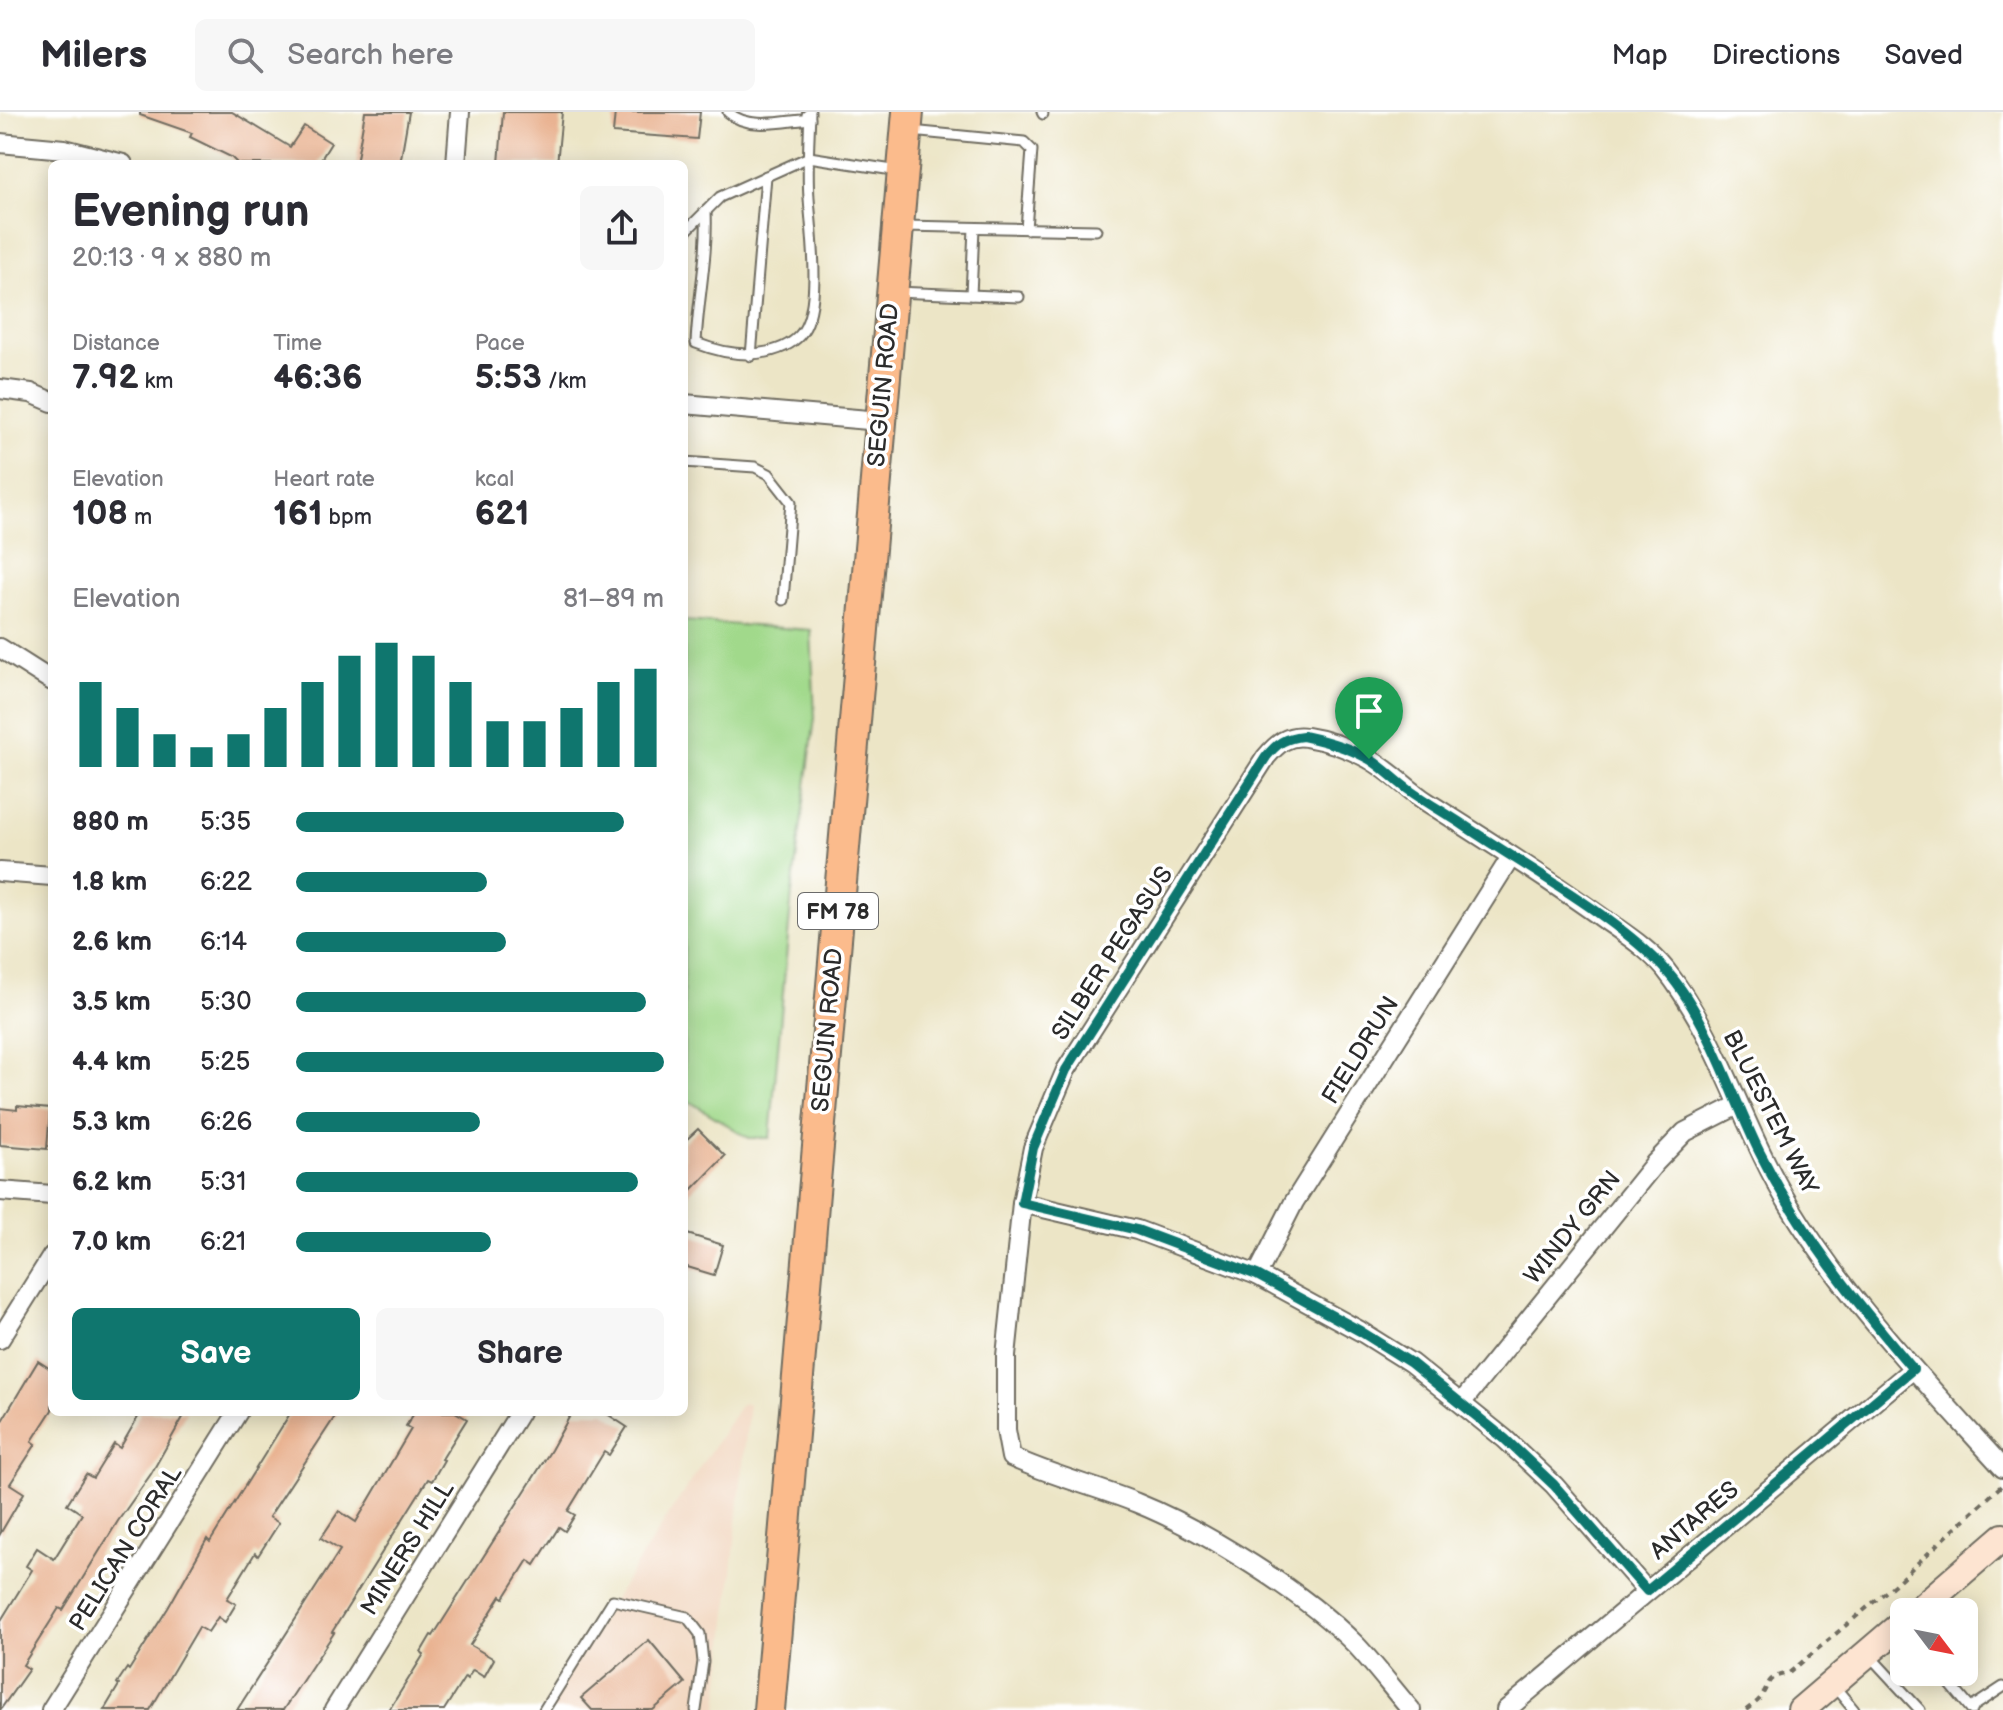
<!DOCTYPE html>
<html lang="en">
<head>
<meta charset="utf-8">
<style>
	:root { --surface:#fff; --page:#f7f7f7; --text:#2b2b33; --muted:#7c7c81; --line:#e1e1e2; --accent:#0f766e }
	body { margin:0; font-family:"Balsamiq Sans",sans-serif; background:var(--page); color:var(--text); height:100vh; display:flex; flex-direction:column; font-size:30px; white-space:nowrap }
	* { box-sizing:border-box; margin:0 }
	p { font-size:26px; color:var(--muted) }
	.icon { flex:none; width:44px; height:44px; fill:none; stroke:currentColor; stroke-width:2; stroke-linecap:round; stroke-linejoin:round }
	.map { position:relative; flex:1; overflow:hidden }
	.panel { position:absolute; left:48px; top:48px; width:640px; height:1256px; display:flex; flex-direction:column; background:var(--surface); border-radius:12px; box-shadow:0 4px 20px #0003 }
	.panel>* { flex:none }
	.needle { width:52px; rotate:122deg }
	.controls { position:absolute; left:1890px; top:1486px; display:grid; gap:16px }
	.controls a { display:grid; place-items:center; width:88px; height:88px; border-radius:12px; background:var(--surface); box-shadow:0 4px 20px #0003; font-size:40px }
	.pin { position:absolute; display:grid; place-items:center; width:68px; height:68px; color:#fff; margin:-82px -34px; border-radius:50% 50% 50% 0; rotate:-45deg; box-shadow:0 0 8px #0007 }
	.pin .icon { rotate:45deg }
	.round { display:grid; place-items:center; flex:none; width:84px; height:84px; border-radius:12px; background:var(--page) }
	.headline { display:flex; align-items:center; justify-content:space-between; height:136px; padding:0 24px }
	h1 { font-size:44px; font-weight:700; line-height:60px }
	.figures { display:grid; grid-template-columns:repeat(3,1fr); gap:12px; height:136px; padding:8px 24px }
	.figures div { display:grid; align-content:center }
	.figures b { font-size:34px; font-weight:700 }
	.figures small { font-size:22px; font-weight:400 }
	.figures p { font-size:22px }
	.chart { height:224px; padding:16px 24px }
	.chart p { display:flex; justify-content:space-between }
	.chart svg { width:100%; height:144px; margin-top:8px; stroke:var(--accent); stroke-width:6 }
	.action { display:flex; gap:16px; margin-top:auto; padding:16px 24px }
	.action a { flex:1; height:92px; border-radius:12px; background:var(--accent); color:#fff; font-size:32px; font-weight:700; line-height:92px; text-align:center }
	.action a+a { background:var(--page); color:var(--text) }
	ul { padding:0 24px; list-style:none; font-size:26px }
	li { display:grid; grid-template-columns:128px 96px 1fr; align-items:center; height:60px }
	li i { height:20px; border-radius:10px; background:var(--accent) }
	header { display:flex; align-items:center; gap:48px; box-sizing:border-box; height:112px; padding:0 40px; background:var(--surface); border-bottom:2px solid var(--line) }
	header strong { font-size:38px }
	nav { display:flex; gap:44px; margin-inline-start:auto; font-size:28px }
	.search { width:560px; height:72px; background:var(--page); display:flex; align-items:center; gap:20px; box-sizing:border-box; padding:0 28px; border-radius:12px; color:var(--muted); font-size:30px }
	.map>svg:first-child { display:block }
</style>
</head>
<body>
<header>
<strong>Milers</strong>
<div class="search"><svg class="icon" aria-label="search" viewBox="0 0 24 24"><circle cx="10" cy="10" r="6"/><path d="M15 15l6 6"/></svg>Search here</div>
<nav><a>Map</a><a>Directions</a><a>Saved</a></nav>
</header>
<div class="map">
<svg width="2003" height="1598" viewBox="0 0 2003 1598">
	<rect width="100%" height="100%" fill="#fff"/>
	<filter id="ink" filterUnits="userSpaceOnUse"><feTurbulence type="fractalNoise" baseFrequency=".0125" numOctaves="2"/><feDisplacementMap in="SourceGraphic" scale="16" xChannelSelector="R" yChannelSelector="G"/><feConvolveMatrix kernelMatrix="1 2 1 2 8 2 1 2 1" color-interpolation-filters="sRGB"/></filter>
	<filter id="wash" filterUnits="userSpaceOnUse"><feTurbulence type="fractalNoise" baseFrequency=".006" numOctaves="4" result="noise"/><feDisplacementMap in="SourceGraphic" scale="32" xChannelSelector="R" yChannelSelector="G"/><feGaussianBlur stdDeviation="1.8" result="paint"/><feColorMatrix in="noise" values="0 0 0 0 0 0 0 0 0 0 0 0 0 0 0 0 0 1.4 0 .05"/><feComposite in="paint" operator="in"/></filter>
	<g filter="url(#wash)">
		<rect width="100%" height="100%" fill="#ece5c6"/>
		<polygon fill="#f1d5bd" points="749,1291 718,1598 542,1598 741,1292"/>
		<polygon fill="#a1d98b" stroke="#66825b" stroke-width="2" points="684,509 811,518 815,606 792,780 770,1026 749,1026 684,986"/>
		<g id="blocks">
			<g fill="#e9b392">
				<polygon points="140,0 232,0 290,35 304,14 331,31 318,52 238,52 231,45 190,25 192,21 140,3"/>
				<polygon points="365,0 409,0 400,52 356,52"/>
				<polygon points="503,0 562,0 557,52 499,52"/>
				<polygon points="615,0 700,0 697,27 613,21"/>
				<polygon points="17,994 50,997 47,1037 0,1033 0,996 17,998"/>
				<polygon points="698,1017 725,1044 684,1086 684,1030"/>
				<polygon points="684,1121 723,1133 714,1163 684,1154"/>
				<polygon points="38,1249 52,1258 52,1298 32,1329 36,1332 10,1372 24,1381 0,1422 0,1312"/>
				<polygon points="141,1300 186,1300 151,1362 118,1409 63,1498 59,1496 23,1553 29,1557 0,1598 0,1510 32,1458 26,1454 37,1436 54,1447 82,1402 67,1392 86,1362 93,1366 114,1332 120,1336"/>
				<polygon points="291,1300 338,1300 269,1405 279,1411 258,1444 255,1441 227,1487 236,1492 225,1510 218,1505 208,1520 199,1515 150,1598 104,1598 119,1573 117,1571 127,1556 129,1558 168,1496 207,1427 210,1430"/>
				<polygon points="415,1300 455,1300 467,1307 442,1347 444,1348 432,1369 428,1367 332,1520 334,1521 283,1598 237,1598 340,1438 321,1426 339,1399 356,1410 411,1317 406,1314"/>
				<polygon points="572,1300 604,1300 627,1315 609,1343 604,1340 568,1399 575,1403 565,1419 559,1415 535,1453 528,1448 504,1486 501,1484 470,1533 494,1547 484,1565 473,1558 467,1567 465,1565 444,1598 389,1598 424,1542 421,1540 431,1523 433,1524 551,1338"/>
				<polygon points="649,1528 685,1571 653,1598 592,1598 581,1586"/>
			</g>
		</g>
	</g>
	<g filter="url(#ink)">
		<use href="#blocks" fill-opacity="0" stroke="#6f6c61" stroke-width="2"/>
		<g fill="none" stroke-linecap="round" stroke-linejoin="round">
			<defs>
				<g id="service">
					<path d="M 728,0 C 748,19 785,9 810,7 L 807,3"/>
					<polyline points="1042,0 1043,2"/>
					<polyline points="911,19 1024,30 1032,38 1026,117"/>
					<path d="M 706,99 C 708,144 698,187 696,231 C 719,240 743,245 767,240 C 781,237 795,231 803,219 C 822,190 811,119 809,86 C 807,57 809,28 810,0"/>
					<polyline points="903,114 1096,118"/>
					<polyline points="684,121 720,85 809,45 899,59"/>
					<polyline points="895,180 1019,185"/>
					<polyline points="971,183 974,116"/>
					<polyline points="751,244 766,64"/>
					<polyline points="684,350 755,355 769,362 791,390 783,488"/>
					<polyline points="1870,1544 1920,1598"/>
					<polyline points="1940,1560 1972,1598"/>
					<polyline points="1834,1574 1854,1598"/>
					<polyline points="1971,1596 2003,1575"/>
					<polyline points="544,1598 613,1488 687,1505 700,1522 703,1550 696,1598"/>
				</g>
				<g id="minor">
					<polyline points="0,31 64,37 123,52"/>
					<polyline points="456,52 460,0"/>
					<polyline points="0,277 31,281 52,290"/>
					<polyline points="684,292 880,309"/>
					<polyline points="0,536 52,569"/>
					<polyline points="0,760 52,764"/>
					<polyline points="0,1079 52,1083"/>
					<polyline points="1022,1091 1137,1118 1257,1163 1360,1219 1411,1251 1505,1327 1554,1373 1647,1479"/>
					<polyline points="1257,1163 1294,1090 1511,745"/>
					<polyline points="0,1227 52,1144"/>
					<polyline points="1462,1290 1655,1051 1685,1020 1738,993"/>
					<polyline points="51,1598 238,1300"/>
					<polyline points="334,1598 520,1300"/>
					<path d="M 1411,1598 C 1392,1576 1375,1553 1356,1533 C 1305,1481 1204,1418 1137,1391 C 1095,1374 1052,1364 1011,1345 L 1006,1318 L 1006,1244 L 1022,1091 L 1033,1036 L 1066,958 L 1266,645 C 1277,632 1288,622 1306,625 C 1327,628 1351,637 1369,647 C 1390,658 1407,677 1427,690 C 1487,728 1547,766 1604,807 C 1625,822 1649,837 1665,857 C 1720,927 1743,1017 1789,1093 C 1848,1190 1927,1272 2003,1356"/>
					<polyline points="1506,1598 1913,1257"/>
				</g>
				<g id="secondary">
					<polyline points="1916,1500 2003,1425"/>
					<polyline points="1801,1598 1904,1510"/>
				</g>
				<polyline id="primary" points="769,1598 908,0"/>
			</defs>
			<use href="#service" stroke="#6f6c61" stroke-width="13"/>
			<use href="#minor" stroke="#6f6c61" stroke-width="22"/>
			<use href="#secondary" stroke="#6f6c61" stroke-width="30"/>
			<use href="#primary" stroke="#6f6c61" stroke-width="34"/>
			<path stroke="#6f6c61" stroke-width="4" stroke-dasharray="6 6" stroke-linecap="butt" d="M 1746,1598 C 1751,1594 1758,1590 1761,1585 C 1772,1567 1766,1566 1789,1561 L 1894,1473 L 2001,1374"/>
			<use href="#service" stroke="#fff" stroke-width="9"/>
			<use href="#minor" stroke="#fff" stroke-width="18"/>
			<use href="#secondary" stroke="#fde4d1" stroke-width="26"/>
			<use href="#primary" stroke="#fbbb8c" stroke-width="30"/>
		</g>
	</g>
	<g fill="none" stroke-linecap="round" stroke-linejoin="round" filter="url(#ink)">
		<defs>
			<path id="route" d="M 1303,624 C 1326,629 1351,636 1371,648 C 1385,657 1396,669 1409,678 C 1427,691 1447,702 1465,714 C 1526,755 1612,802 1662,854 C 1707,901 1731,983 1760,1041 C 1800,1120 1856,1190 1913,1257 L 1647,1479 L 1554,1373 L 1505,1327 L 1411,1251 L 1360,1219 L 1257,1163 L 1137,1118 L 1022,1091 L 1033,1036 L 1066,958 L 1266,645 C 1277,631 1285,626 1303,624 Z"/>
		</defs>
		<use href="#route" stroke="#fff" stroke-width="16"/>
		<use href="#route" stroke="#0f766e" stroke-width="10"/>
	</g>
	<g text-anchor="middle" stroke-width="7" stroke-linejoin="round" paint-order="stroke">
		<rect fill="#fff" stroke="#6b6b6b" stroke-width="2" x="798" y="781" width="80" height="36" rx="6"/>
		<g font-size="22" font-weight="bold" fill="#2b2b2b">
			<text x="838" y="807">FM 78</text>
		</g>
		<g font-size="24" fill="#2b2b2b" stroke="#fff">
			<text transform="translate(883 273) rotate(-85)" y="8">SEGUIN ROAD</text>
			<text transform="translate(1112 841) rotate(-57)" y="8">SILBER PEGASUS</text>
			<text transform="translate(827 918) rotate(-85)" y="8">SEGUIN ROAD</text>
			<text transform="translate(1360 938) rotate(-58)" y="8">FIELDRUN</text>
			<text transform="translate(1771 1000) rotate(63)" y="8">BLUESTEM WAY</text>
			<text transform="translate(1572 1115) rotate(-51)" y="8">WINDY GRN</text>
			<text transform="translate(1694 1408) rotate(-40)" y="8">ANTARES</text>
			<text transform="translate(125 1436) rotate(-58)" y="8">PELICAN CORAL</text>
			<text transform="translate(407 1436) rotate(-58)" y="8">MINERS HILL</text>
		</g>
	</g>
</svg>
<div class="controls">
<a><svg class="needle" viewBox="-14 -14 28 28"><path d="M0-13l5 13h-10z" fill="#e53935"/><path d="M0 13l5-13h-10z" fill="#7c7c81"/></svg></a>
</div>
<div class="pin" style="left:1369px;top:647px;background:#1e9e55"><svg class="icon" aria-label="arrive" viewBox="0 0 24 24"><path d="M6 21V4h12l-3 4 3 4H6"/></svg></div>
<section class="panel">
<div class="headline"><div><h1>Evening run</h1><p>20:13 · 9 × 880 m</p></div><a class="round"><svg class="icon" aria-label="share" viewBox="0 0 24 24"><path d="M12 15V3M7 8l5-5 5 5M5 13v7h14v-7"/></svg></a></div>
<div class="figures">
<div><p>Distance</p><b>7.92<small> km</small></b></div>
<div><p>Time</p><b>46:36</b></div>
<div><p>Pace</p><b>5:53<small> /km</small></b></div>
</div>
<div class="figures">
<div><p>Elevation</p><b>108<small> m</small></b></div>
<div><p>Heart rate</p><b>161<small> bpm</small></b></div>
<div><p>kcal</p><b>621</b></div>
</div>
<div class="chart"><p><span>Elevation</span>81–89 m</p>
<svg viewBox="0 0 160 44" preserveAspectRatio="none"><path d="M5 44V18M15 44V26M25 44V34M35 44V38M45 44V34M55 44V26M65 44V18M75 44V10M85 44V6M95 44V10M105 44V18M115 44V30M125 44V30M135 44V26M145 44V18M155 44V14"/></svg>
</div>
<ul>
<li><b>880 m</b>5:35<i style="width:89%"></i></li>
<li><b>1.8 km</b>6:22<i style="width:52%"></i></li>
<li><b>2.6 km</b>6:14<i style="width:57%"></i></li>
<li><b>3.5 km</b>5:30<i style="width:95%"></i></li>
<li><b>4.4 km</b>5:25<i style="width:100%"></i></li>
<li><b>5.3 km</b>6:26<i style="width:50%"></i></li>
<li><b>6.2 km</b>5:31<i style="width:93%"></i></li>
<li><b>7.0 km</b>6:21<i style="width:53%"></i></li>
</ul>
<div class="action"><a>Save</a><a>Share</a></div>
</section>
</div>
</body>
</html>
